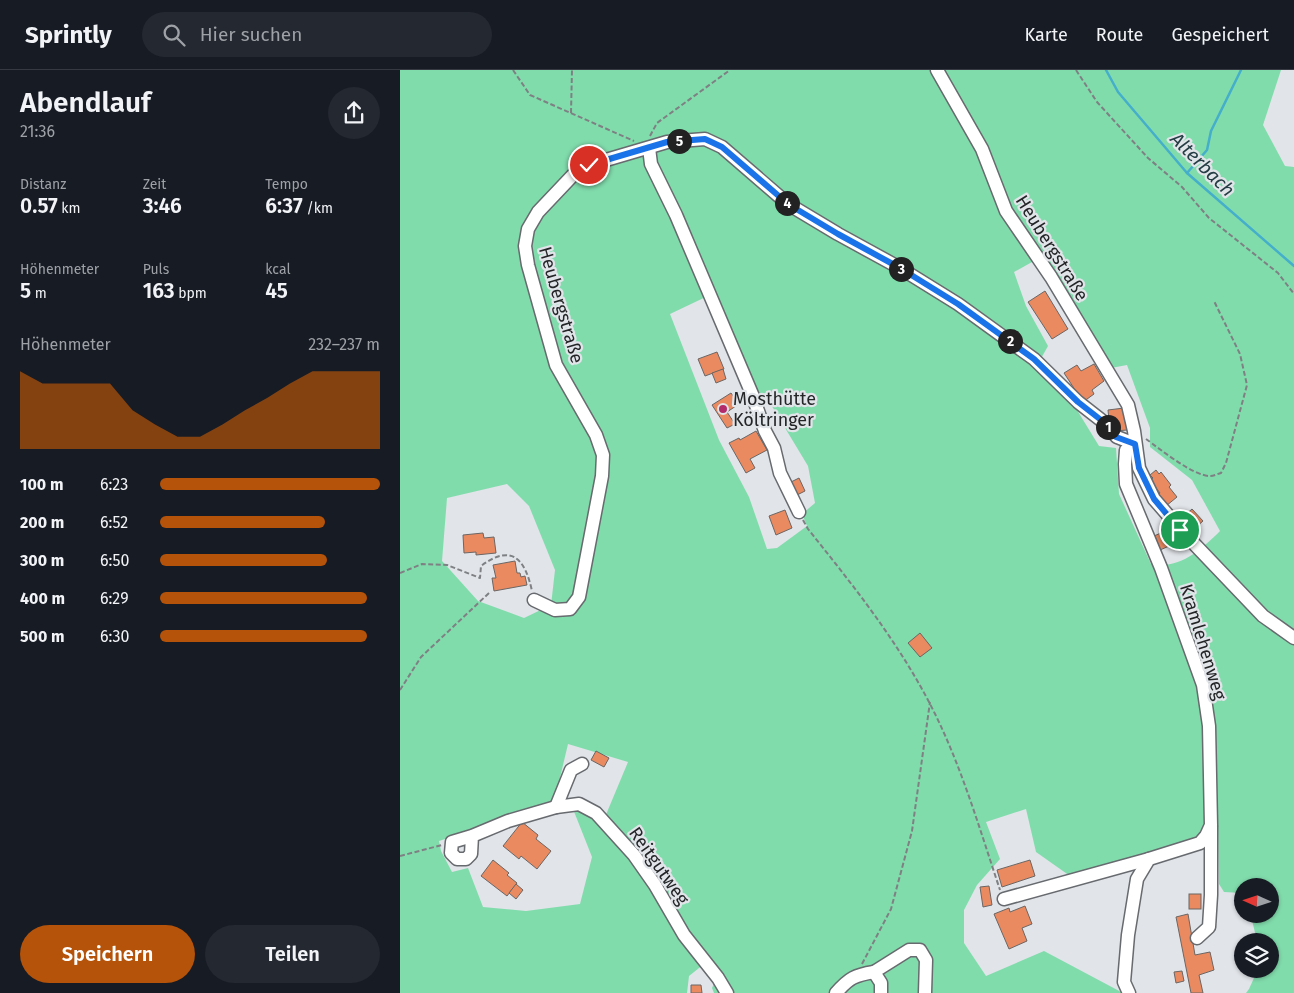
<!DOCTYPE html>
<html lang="de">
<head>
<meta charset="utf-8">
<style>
	:root { --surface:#171b24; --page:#242831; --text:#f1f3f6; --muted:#9ea1a6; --line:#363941; --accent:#b45309 }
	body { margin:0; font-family:"Fira Sans",sans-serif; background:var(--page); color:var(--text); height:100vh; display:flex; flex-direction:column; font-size:19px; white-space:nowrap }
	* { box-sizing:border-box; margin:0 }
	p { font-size:16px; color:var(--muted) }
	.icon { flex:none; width:28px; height:28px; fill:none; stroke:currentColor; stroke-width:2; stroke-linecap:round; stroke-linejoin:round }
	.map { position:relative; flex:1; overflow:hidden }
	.panel { display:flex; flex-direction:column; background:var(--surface); width:400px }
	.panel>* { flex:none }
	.needle { width:32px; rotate:273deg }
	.tools { position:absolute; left:834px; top:808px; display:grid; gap:10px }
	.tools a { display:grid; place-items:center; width:45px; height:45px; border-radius:50%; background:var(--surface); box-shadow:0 1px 4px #0004; font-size:25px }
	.pin { position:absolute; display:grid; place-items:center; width:42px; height:42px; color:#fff; margin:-21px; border:2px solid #fff; border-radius:50%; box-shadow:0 1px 5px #0007 }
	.km { position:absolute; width:25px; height:25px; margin:-12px; border-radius:50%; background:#222; color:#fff; font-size:14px; line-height:25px; text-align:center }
	.round { display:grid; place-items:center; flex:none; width:52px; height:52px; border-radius:26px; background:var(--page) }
	.head { display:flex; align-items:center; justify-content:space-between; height:85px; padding:0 20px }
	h1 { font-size:28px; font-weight:600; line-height:38px }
	.metrics { display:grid; grid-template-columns:repeat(3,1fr); gap:8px; height:85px; padding:5px 20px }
	.metrics div { display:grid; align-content:center }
	.metrics b { font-size:21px; font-weight:600 }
	.metrics small { font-size:14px; font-weight:400 }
	.metrics p { font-size:14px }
	.chart { height:140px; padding:10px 20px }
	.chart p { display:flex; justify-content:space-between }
	.chart svg { width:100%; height:90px; margin-top:5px; fill:var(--accent); opacity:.7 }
	.button { display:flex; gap:10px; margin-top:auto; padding:10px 20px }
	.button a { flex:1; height:58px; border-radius:30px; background:var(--accent); color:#fff; font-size:20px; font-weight:600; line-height:58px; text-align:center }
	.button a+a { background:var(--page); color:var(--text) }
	ul { padding:0 20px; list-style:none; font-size:16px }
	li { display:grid; grid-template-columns:80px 60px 1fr; align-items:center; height:38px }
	li i { height:12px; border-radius:6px; background:var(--accent) }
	header { display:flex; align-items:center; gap:30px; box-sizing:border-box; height:70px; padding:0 25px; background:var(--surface); border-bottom:1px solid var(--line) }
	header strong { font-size:24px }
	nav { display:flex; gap:28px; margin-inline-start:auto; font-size:18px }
	.search { width:350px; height:45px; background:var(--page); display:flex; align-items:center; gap:12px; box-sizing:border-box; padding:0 18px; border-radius:28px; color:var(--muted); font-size:19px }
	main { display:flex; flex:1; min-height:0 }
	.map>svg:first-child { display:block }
</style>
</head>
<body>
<header>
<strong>Sprintly</strong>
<div class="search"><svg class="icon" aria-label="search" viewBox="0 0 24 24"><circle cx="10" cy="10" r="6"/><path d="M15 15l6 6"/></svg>Hier suchen</div>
<nav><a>Karte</a><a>Route</a><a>Gespeichert</a></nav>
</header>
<main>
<section class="panel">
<div class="head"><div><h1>Abendlauf</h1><p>21:36</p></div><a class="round"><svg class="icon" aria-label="share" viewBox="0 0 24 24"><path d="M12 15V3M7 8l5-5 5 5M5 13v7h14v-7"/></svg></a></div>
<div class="metrics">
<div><p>Distanz</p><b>0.57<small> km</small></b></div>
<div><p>Zeit</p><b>3:46</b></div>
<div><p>Tempo</p><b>6:37<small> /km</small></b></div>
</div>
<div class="metrics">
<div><p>Höhenmeter</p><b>5<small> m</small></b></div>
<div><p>Puls</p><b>163<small> bpm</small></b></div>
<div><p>kcal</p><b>45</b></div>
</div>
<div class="chart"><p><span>Höhenmeter</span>232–237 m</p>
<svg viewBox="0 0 160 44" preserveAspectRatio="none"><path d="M0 44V6L10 12L20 12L30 12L40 12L50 25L60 32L70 38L80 38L90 32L100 25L110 19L120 12L130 6L140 6L150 6L160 6V44z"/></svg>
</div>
<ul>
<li><b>100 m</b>6:23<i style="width:100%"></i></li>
<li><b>200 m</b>6:52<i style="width:75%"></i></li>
<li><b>300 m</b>6:50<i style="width:76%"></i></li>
<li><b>400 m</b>6:29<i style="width:94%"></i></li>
<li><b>500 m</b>6:30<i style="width:94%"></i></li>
</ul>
<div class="button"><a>Speichern</a><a>Teilen</a></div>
</section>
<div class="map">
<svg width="894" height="923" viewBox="0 0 894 923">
	<rect width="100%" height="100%" fill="#e1e4e9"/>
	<path fill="#81dcac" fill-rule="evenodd" d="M 0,0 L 881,0 L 863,55 L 885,96 L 894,97 L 894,923 L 846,923 L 849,919 L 858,899 L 870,899 L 870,871 L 857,871 L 851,846 L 851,844 L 870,844 L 870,816 L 842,816 L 842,823 L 824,822 L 819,814 L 818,757 L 807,758 L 799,769 L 670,806 L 636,782 L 626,739 L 586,752 L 600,789 L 577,815 L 564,840 L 564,873 L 586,906 L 644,881 L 723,923 L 314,923 L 312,918 L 316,909 L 304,894 L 289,906 L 287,923 L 0,923 ZM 641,187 L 711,298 L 727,295 L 750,358 L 750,377 L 792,410 L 820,461 C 801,480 779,500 751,494 L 719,424 L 716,378 L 699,376 L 677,340 L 639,292 L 648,276 L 626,236 L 614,202 ZM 312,224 L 357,331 L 370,333 L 408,396 L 415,433 L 402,444 L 407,456 L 377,478 L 367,479 L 349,427 L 319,370 L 270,244 ZM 107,414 L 129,436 L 155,500 L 151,535 L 124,548 L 78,531 L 42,491 L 47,428 ZM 168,674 L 228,692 L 205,747 L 173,739 L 192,787 L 180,834 L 126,841 L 83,837 L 68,798 L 52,802 L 41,781 L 39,771 L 154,733 Z"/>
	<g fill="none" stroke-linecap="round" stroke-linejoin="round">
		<g stroke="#45aeca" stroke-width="2.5">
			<polyline points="706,0 718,22 787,103 894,196"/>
			<polyline points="787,103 807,80 811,61 841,0"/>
		</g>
	</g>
	<g fill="#e98a61" stroke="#6b6664">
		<polygon points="645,221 668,259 652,269 628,232"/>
		<polygon points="317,282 324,299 305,306 298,289"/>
		<polygon points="694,294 704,311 692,320 694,324 683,332 664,303 677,295 681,301"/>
		<polygon points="323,299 326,309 316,313 312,303"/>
		<polygon points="331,323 339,334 327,342 335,354 327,358 312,335"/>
		<polygon points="724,338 727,360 715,361 714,349 709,350 708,340"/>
		<polygon points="356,361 367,380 350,389 355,398 346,403 329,373 339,368 340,370"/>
		<polygon points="756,400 759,404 761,402 771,415 769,417 777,427 766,436 758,425 760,423 750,410 753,408 750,405"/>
		<polygon points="399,408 405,421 397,425 391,412"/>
		<polygon points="792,439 803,451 796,457 792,453 789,456 782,448"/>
		<polygon points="385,440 392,458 376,465 369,446"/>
		<polygon points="770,459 776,473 760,480 754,466"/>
		<polygon points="83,463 84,468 94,467 96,483 76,485 76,482 64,483 63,465"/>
		<polygon points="115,491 117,503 120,503 121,507 125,506 127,515 94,521 92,508 96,508 93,495"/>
		<polygon points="520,563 532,578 520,587 508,573"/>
		<polygon points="196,681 209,688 204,697 191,690"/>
		<polygon points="122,752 138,765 136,769 151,781 137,799 121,786 119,789 103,776"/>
		<polygon points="93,790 109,803 107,805 117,813 107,826 81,806"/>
		<polygon points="630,790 635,806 602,817 597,800"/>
		<polygon points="116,814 123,820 116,829 109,823"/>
		<polygon points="589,816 592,835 583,837 580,817"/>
		<rect x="789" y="824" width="12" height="15"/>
		<polygon points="625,836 632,854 622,858 627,871 609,879 594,844 609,838 610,842"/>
		<polygon points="788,844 795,885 810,882 814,900 799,905 803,923 791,923 776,847"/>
		<polygon points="782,901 784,911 776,913 774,902"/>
		<polygon points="291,915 301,915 302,923 291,923"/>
	</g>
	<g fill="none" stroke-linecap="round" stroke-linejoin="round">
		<defs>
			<g id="minor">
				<polyline points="537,0 582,79 606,141 651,207 728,335 734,361 739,398 754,429 780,459 863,546 894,568"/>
				<polyline points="249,78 251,94 276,145 352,324 365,361 374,378 380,403 399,442"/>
				<polyline points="134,530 155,540 170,539 179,527 202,406 203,385 196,365 156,295 128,195 125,176 128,159 138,142 174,104 189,95 267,72 305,69 322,77 388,134 438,164 500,198 558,234 634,289 678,332 701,350 717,367 735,374"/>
				<polyline points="156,737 171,700 182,694"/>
				<polyline points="72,766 71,784 66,789 57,789 51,783 52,772 72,766 108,751 156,737 179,734 196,743 234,785 255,815 284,865 318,908 327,923"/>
				<polyline points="604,829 749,789"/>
				<polyline points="797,868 809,857 811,825 811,757"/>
				<path d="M 436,923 C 449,908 455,905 474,902"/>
				<polyline points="481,923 481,913 474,902 509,880 520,880 526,890 525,923"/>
				<polyline points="729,923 724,912 728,865 737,809 749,789 800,773 806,766 811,755 809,656 803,615 761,498 726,414 725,394 726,380 735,374"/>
			</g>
		</defs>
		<use href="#minor" stroke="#676a6e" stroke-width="15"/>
		<g stroke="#7e8083" stroke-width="2" stroke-dasharray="5 2.5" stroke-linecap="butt">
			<polyline points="113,0 130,25 234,71"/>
			<polyline points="676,0 697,32 748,88 782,117 809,148 878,203 894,224"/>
			<polyline points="171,43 172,0"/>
			<polyline points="250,66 257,53 330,0"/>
			<path d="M 746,369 C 760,379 793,406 810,406 C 814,406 817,404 821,403 L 826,393 L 847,315 L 840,284 L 814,231"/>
			<path d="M 403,450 L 408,459 C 452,514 496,569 529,632 C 560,691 579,757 600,820"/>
			<path d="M 0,503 L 22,494 L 47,495 L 80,508 L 81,496 C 112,473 125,489 132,521"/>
			<polyline points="0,620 21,587 89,523"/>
			<polyline points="0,786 42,775"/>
			<polyline points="462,894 491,839 512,761 530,632"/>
		</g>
		<use href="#minor" stroke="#fff" stroke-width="12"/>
	</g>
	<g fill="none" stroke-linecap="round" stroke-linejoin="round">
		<defs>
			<polyline id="route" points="189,95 267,72 305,69 322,77 388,134 438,164 500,198 558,234 634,289 678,332 701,350 716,367 735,374 739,398 754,429 780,460"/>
		</defs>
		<use href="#route" stroke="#fff" stroke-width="10"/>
		<use href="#route" stroke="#1a73e8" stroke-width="6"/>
	</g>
	<circle fill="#b42b6b" stroke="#e1e4e9" stroke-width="2" cx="323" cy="339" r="5"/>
	<g text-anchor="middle" stroke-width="4.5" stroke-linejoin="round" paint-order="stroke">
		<g font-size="18" fill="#232526" stroke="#e1e4e9">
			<text transform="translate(652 178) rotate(58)" y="6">Heubergstraße</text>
			<text transform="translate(161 235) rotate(74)" y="6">Heubergstraße</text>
			<text transform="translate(803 572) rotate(73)" y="6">Kramlehenweg</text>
			<text transform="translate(259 796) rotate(55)" y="6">Reitgutweg</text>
		</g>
		<g font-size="18" fill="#232526" stroke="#e1e4e9" text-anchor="start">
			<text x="333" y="335">Mosthütte<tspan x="333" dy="21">Költringer</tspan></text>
		</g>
		<g font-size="19" font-style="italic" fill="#253d44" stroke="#e1e4e9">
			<text transform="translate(803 94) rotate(45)" y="7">Alterbach</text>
		</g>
	</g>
</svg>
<div class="tools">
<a><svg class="needle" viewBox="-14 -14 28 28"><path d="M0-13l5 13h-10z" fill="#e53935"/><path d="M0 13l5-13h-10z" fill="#9ea1a6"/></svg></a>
<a><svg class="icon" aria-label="layers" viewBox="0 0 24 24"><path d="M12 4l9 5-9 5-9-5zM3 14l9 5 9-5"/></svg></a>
</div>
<div class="pin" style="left:780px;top:460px;background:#1e9e55"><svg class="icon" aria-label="arrive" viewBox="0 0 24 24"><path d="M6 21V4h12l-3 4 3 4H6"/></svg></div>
<div class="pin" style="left:189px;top:95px;background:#d93025"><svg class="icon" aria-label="check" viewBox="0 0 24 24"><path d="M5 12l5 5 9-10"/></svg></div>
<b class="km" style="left:708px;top:357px">1</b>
<b class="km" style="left:610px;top:271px">2</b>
<b class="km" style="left:501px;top:199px">3</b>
<b class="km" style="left:387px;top:133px">4</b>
<b class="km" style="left:279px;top:71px">5</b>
</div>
</main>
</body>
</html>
